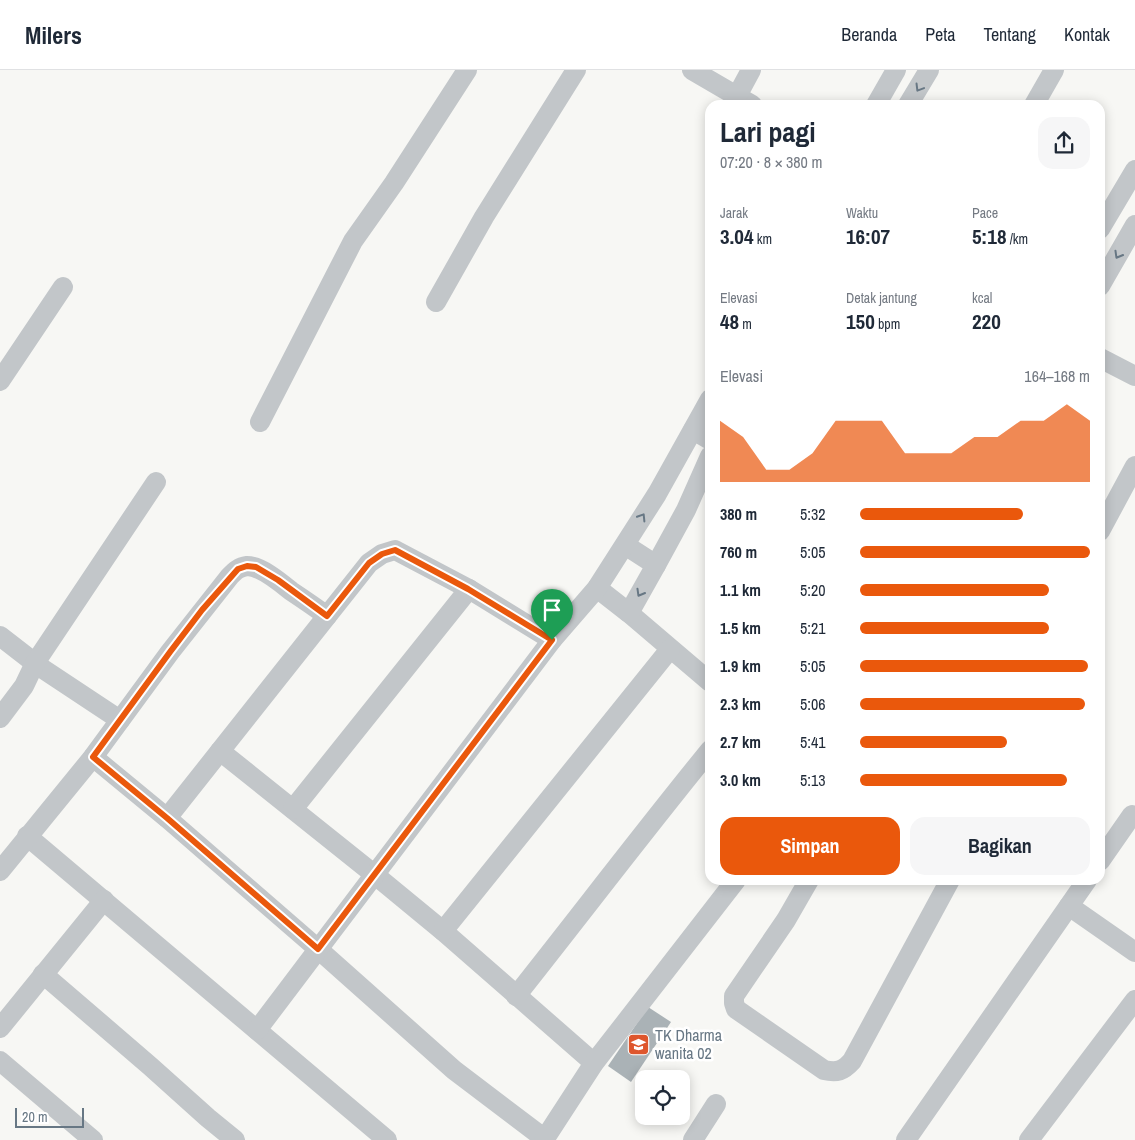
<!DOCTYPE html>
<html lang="id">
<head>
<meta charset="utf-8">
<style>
	:root { --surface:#fff; --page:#f6f6f7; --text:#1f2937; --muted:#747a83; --line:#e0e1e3; --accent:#ea580c }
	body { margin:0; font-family:"Archivo Narrow",sans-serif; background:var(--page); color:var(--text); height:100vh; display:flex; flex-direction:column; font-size:19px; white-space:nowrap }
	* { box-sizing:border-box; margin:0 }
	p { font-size:16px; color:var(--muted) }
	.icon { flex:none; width:28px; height:28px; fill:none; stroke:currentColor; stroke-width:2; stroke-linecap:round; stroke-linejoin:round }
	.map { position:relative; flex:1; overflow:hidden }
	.side { position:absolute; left:705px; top:30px; width:400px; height:785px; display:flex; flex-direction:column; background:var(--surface); border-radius:15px; box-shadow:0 2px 12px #0003 }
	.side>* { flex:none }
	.controls { position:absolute; left:635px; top:1000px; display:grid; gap:10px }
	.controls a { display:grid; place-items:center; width:55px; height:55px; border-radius:10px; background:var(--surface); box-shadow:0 2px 12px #0003; font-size:25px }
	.scale { position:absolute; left:15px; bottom:12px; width:69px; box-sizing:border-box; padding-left:5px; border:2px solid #677784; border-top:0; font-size:14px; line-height:18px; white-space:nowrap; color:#677784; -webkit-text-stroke:4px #fff; paint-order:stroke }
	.pin { position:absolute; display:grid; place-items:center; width:42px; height:42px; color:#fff; margin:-51px -21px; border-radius:50% 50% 50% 0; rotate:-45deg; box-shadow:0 0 5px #0007 }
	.pin .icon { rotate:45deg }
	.round { display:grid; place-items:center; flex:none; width:52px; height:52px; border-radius:15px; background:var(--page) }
	.summary { display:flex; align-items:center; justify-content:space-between; height:85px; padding:0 15px }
	h1 { font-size:28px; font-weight:700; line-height:38px }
	.metrics { display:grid; grid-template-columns:repeat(3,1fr); gap:8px; height:85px; padding:5px 15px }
	.metrics div { display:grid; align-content:center }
	.metrics b { font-size:21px; font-weight:700 }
	.metrics small { font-size:14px; font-weight:400 }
	.metrics p { font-size:14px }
	.chart { height:140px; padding:10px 15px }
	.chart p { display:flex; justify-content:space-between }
	.chart svg { width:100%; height:90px; margin-top:5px; fill:var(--accent); opacity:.7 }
	.primary-button { display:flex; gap:10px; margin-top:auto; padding:10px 15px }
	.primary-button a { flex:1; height:58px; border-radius:15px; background:var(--accent); color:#fff; font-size:20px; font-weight:700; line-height:58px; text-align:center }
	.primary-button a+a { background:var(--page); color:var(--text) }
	ul { padding:0 15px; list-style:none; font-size:16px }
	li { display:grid; grid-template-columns:80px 60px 1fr; align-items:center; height:38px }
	li i { height:12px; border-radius:6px; background:var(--accent) }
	header { display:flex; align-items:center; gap:30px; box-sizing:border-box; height:70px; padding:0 25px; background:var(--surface); border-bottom:1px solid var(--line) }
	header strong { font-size:24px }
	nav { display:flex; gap:28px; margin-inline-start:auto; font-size:18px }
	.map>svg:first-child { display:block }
</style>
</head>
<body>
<header>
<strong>Milers</strong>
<nav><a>Beranda</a><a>Peta</a><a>Tentang</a><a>Kontak</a></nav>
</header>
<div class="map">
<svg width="1135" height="1070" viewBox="0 0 1135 1070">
	<rect width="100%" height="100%" fill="#f7f7f4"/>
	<polygon fill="#aab2b6" points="648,937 671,952 631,1012 608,996"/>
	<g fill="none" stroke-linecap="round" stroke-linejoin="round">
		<g stroke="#c2c6c9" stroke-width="20">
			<polyline points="692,0 752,35"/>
			<polyline points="737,26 751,0"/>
			<polyline points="876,35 896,0"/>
			<polyline points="908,35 929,0"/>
			<polyline points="1034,35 1054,0"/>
			<polyline points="1100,159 1135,100"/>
			<polyline points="1100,216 1135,155"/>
			<polyline points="436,232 484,147 576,0"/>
			<polyline points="1100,288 1135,306"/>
			<polyline points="0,311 63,217"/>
			<polyline points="260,352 353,171 394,113 467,0"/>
			<polyline points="693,360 710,370"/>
			<polyline points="1100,461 1135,396"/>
			<polyline points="625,475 656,495"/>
			<polyline points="597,518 629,543 710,612"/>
			<polyline points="629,543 656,495 686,440 710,386"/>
			<polyline points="327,546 369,493 382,484 395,480 469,519 552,570"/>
			<polyline points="0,566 40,597 120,650"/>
			<polyline points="0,648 24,616 35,593 156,412"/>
			<polyline points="220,681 375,805 443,861 594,993"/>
			<polyline points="93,687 167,748 318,879 454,1000 545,1069"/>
			<polyline points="293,739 469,519"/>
			<polyline points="27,766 387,1070"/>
			<polyline points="1100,791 1132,745 1135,747"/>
			<path d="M 0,801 L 93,687 L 170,582 L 230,506 C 235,501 239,497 247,496 C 261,496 280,512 291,521 C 303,529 315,537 327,546 L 167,748"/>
			<path d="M 809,810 L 786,850 L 734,926 L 734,933 L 736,939 L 824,1000 C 837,1003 843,1001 852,991 L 950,810"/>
			<polyline points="1069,836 1135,882"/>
			<polyline points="443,861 670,579"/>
			<polyline points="43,904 150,996 208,1048 235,1070"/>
			<path d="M 516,926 C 581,844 644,761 710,680"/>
			<polyline points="0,958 104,830"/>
			<polyline points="257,960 552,570 597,518 657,424 710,329"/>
			<polyline points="0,991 93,1070"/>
			<polyline points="544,1070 594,993 736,810"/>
			<polyline points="693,1070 716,1034"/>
			<polyline points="906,1070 1087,810"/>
			<polyline points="1029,1070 1135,930"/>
		</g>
	</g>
	<defs><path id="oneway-chevron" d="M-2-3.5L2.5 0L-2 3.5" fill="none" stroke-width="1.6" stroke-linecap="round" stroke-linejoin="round" transform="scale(1.25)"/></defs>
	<g stroke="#677784">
		<use href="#oneway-chevron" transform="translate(919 18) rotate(121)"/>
		<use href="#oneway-chevron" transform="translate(1118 185) rotate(120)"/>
		<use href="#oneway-chevron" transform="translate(642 447) rotate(-58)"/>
		<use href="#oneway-chevron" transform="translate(640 523) rotate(120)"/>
	</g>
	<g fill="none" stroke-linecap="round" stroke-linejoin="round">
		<defs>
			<polygon id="route" points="395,480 468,519 552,570 318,879 167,748 93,687 170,582 202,540 238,499 247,496 256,497 278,510 327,546 369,493 382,484"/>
		</defs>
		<use href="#route" stroke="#fff" stroke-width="10"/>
		<use href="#route" stroke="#ea580c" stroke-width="6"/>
	</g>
	<defs>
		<symbol id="school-square" viewBox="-11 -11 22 22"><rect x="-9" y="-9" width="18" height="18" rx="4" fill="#de562d" stroke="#fff"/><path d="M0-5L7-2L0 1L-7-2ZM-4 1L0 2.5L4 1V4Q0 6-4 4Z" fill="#fff"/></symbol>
	</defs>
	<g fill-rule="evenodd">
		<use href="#school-square" x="626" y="962" width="25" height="25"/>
	</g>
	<g text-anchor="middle" stroke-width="5" stroke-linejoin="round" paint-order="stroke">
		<g font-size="16" fill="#677784" stroke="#fff" text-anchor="start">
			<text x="655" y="971">TK Dharma<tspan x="655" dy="18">wanita 02</tspan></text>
		</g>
	</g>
</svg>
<div class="controls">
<a><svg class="icon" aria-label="locate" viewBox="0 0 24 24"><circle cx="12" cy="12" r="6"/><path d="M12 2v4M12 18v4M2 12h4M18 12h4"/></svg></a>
</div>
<div class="scale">20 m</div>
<div class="pin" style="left:552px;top:570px;background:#1e9e55"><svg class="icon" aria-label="arrive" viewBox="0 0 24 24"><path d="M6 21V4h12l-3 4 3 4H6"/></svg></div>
<section class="side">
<div class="summary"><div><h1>Lari pagi</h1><p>07:20 · 8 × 380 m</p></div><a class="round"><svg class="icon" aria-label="share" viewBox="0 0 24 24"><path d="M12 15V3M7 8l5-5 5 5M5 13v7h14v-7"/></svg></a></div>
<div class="metrics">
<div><p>Jarak</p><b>3.04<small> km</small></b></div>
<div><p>Waktu</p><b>16:07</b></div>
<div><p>Pace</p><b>5:18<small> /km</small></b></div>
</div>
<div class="metrics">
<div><p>Elevasi</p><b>48<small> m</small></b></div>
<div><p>Detak jantung</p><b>150<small> bpm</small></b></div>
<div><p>kcal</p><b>220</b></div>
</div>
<div class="chart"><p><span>Elevasi</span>164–168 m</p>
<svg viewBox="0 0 160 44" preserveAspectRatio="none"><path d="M0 44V14L10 22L20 38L30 38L40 30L50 14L60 14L70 14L80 30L90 30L100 30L110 22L120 22L130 14L140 14L150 6L160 14V44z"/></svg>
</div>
<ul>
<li><b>380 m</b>5:32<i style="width:71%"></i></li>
<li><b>760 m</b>5:05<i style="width:100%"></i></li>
<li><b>1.1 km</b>5:20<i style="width:82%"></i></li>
<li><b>1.5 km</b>5:21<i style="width:82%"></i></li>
<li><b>1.9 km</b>5:05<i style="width:99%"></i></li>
<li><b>2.3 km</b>5:06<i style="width:98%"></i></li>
<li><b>2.7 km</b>5:41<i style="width:64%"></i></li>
<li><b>3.0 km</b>5:13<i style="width:90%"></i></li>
</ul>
<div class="primary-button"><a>Simpan</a><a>Bagikan</a></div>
</section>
</div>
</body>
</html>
